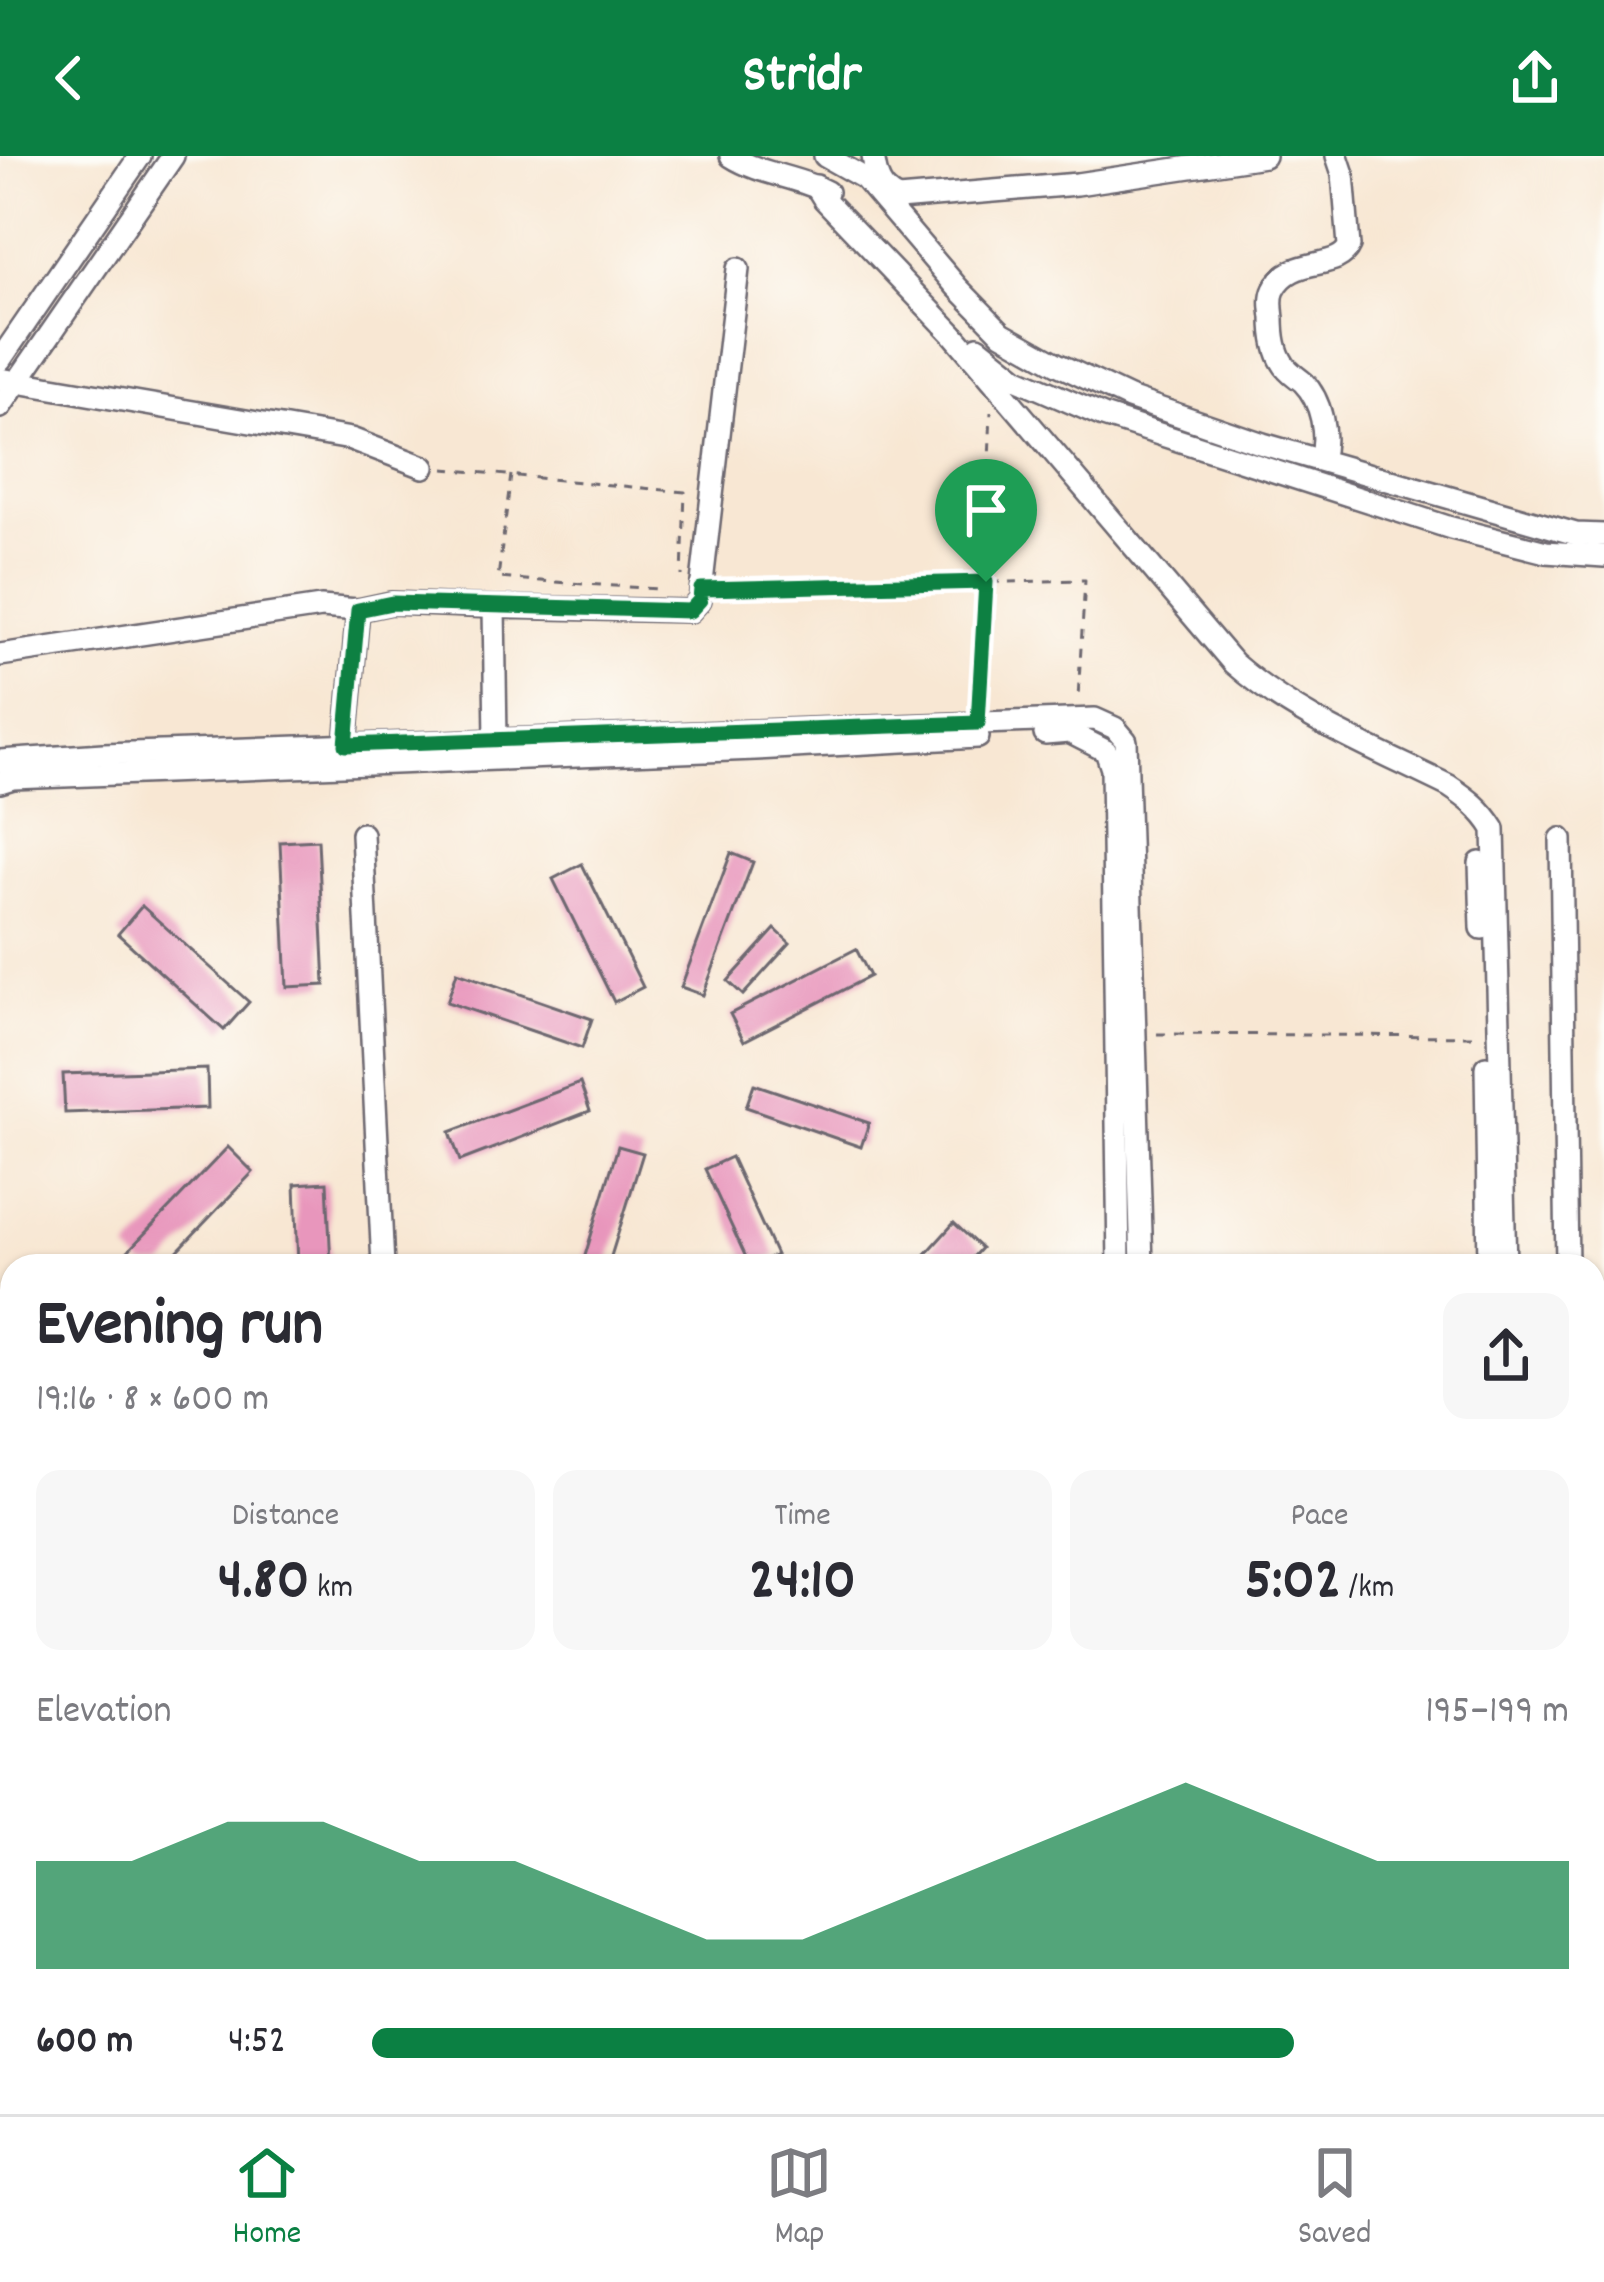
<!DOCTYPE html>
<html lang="en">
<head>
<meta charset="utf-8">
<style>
	:root { --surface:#fff; --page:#f7f7f7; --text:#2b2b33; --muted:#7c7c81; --line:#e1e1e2; --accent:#0b8043 }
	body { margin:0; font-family:Dekko,sans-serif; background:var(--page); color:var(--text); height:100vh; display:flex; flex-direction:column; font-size:45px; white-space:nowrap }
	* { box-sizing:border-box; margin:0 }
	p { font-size:39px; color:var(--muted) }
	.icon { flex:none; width:66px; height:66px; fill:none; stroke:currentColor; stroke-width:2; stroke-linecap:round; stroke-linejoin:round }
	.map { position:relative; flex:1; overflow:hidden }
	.drawer { position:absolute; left:0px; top:1098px; width:1605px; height:861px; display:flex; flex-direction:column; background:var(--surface); border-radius:36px 36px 0 0; box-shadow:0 3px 9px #0004 }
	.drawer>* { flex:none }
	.pin { position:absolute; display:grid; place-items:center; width:102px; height:102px; color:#fff; margin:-123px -51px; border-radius:50% 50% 50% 0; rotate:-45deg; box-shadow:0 0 12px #0007 }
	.pin .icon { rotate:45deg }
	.round { display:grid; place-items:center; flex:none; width:126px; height:126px; border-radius:24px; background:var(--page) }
	.head { display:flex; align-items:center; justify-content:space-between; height:204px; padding:0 36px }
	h1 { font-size:66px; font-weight:700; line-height:90px }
	.stats { display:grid; grid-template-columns:repeat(3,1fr); gap:18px; height:204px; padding:12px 36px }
	.stats div { display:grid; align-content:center; border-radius:24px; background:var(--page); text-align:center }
	.stats b { font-size:60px; font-weight:700 }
	.stats small { font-size:33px; font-weight:400 }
	.stats p { font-size:33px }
	.chart { height:336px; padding:24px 36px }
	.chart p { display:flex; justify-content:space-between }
	.chart svg { width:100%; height:216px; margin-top:12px; fill:var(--accent); opacity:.7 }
	ul { padding:0 36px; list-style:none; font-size:39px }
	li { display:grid; grid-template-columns:192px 144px 1fr; align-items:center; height:90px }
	li i { height:30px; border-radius:15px; background:var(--accent) }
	header { display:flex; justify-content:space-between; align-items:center; height:156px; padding:0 36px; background:var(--accent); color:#fff; font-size:54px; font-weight:700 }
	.tab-bar { display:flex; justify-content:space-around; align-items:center; height:168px; border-top:3px solid var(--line); background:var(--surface); font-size:33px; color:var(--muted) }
	.tab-bar a { display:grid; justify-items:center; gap:6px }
	.tab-bar .active { color:var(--accent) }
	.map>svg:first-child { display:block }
</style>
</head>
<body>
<header><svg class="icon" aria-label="back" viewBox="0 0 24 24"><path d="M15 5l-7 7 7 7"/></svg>Stridr<svg class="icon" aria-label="share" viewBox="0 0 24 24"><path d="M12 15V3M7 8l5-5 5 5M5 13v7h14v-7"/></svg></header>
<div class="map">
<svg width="1604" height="1958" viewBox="0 0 1604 1958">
	<defs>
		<pattern id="water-waves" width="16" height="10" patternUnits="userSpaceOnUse" patternTransform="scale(3)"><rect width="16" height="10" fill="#71a7df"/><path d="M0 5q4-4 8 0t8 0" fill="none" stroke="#5c88b6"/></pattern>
	</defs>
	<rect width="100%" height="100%" fill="#fdfcf7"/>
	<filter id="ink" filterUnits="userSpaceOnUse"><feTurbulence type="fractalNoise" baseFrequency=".00833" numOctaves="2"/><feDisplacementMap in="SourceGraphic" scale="24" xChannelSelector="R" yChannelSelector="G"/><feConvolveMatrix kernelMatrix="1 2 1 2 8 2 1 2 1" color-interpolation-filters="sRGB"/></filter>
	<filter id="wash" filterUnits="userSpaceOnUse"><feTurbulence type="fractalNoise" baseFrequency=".004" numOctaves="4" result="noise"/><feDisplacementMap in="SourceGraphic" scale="48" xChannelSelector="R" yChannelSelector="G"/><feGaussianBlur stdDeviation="2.7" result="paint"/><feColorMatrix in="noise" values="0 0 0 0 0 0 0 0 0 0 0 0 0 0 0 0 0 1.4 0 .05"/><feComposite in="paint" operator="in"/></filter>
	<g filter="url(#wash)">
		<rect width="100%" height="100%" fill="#f8e7d3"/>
		<polygon fill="url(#water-waves)" stroke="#4a648d" stroke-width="3" points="99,1947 756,1947 759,1958 98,1958"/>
		<g id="blocks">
			<g fill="#e896bc">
				<polygon points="318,684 325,829 287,831 280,686"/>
				<polygon points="731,697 753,706 703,839 681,831"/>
				<polygon points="582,708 643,831 614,846 553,723"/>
				<polygon points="142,750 249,846 224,874 118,778"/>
				<polygon points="775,773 790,787 743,839 728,825"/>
				<polygon points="856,793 870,820 744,885 730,858"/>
				<polygon points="457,816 592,863 582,892 447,846"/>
				<polygon points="207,913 208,952 65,957 63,918"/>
				<polygon points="580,927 590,955 460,1005 450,976"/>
				<polygon points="754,928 869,967 861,991 746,951"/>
				<polygon points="618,990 643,997 608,1110 584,1103"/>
				<polygon points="228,991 253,1016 163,1110 143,1110 128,1095"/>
				<polygon points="731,1001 776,1099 753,1110 750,1110 705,1013"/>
				<polygon points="327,1026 331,1110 298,1110 295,1028"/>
				<polygon points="954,1067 981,1092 965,1110 915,1110"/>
			</g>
		</g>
	</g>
	<g filter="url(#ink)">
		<use href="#blocks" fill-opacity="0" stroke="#6d6770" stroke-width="3"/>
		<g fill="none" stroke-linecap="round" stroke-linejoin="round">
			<defs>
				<g id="minor">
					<path d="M 731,0 C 761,19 796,20 827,36"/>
					<polyline points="825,0 864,22 957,131 1002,177 1057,208 1129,242 1263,288 1576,378 1604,379"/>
					<path d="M 873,0 C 876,20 879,35 898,43 L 1077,28 L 1264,0"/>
					<path d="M 816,30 L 824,43 L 953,178 L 1233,507 C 1296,562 1374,593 1449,630 C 1467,642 1482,653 1494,673 L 1505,1110"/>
					<polyline points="978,191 1018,223 1103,260 1451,372 1546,396 1604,400"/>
					<polyline points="0,204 140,0"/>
					<polyline points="0,223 351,283 424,311"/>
					<polyline points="0,251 173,0"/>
					<path d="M 1321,304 C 1328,279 1322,245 1303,226 C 1296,220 1287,215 1283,207 C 1275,195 1273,176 1273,162 C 1272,153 1270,142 1274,134 C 1291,98 1338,116 1349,90 L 1343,18 L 1337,0"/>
					<polyline points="0,499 321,451 358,454 391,447 494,451"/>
					<polyline points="1045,578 1069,576 1106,595 1112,613 1119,1110"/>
					<polyline points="496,584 494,451 690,455 700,444 738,113"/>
					<polyline points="346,589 358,454"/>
					<polyline points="0,605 103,598 1095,563 1115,572 1126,585 1142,1110"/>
					<polyline points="0,626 13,622 756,593 978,581"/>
					<polyline points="362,678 383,1110"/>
					<polyline points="1561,683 1567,1110"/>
					<polyline points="1480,707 1482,772"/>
					<polyline points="1486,911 1489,1110"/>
					<polyline points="1593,1159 1604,1159"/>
					<polyline points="0,1246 12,1246"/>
					<polyline points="1593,1314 1604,1314"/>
					<polyline points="0,1863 12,1873"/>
					<polyline points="1593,1897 1604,1892"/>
					<path d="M 1249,1958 C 1284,1956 1318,1953 1353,1952 C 1394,1951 1436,1958 1476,1947"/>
				</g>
			</defs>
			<use href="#minor" stroke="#6d6770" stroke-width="26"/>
			<g stroke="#6d6770" stroke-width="3" stroke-dasharray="9 9" stroke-linecap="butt">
				<polyline points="444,313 685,336 682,420"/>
				<polyline points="511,319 498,422 657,433"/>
				<polyline points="721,433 1085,424 1078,542"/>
				<polyline points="979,547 991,256"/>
				<polyline points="1157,878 1477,880"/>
			</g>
			<use href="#minor" stroke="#fff" stroke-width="21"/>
		</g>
	</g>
	<g fill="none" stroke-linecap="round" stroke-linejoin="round" filter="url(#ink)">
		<defs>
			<polygon id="route" points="986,426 978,567 346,589 358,454 392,447 690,455 700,444 701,433"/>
		</defs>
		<use href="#route" stroke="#fff" stroke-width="24"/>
		<use href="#route" stroke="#0b8043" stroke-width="15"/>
	</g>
</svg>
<div class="pin" style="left:986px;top:426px;background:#1e9e55"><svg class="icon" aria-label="arrive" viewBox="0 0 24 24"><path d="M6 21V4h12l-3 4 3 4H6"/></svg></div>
<section class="drawer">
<div class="head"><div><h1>Evening run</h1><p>19:16 · 8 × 600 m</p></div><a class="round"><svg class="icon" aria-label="share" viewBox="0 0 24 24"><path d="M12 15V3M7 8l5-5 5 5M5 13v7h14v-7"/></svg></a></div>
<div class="stats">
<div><p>Distance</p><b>4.80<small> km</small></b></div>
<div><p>Time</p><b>24:10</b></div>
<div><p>Pace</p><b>5:02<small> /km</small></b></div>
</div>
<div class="chart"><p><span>Elevation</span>195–199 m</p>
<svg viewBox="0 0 160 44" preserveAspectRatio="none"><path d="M0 44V22L10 22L20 14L30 14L40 22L50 22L60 30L70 38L80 38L90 30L100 22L110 14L120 6L130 14L140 22L150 22L160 22V44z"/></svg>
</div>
<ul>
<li><b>600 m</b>4:52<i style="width:77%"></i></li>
</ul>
</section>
</div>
<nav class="tab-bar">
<a class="active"><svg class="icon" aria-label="home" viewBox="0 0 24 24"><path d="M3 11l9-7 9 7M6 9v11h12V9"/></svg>Home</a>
<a><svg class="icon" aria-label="map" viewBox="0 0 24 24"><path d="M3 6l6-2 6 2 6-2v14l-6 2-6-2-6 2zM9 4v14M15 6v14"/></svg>Map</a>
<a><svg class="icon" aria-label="saved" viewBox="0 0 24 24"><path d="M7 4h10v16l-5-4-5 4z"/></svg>Saved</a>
</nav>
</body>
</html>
